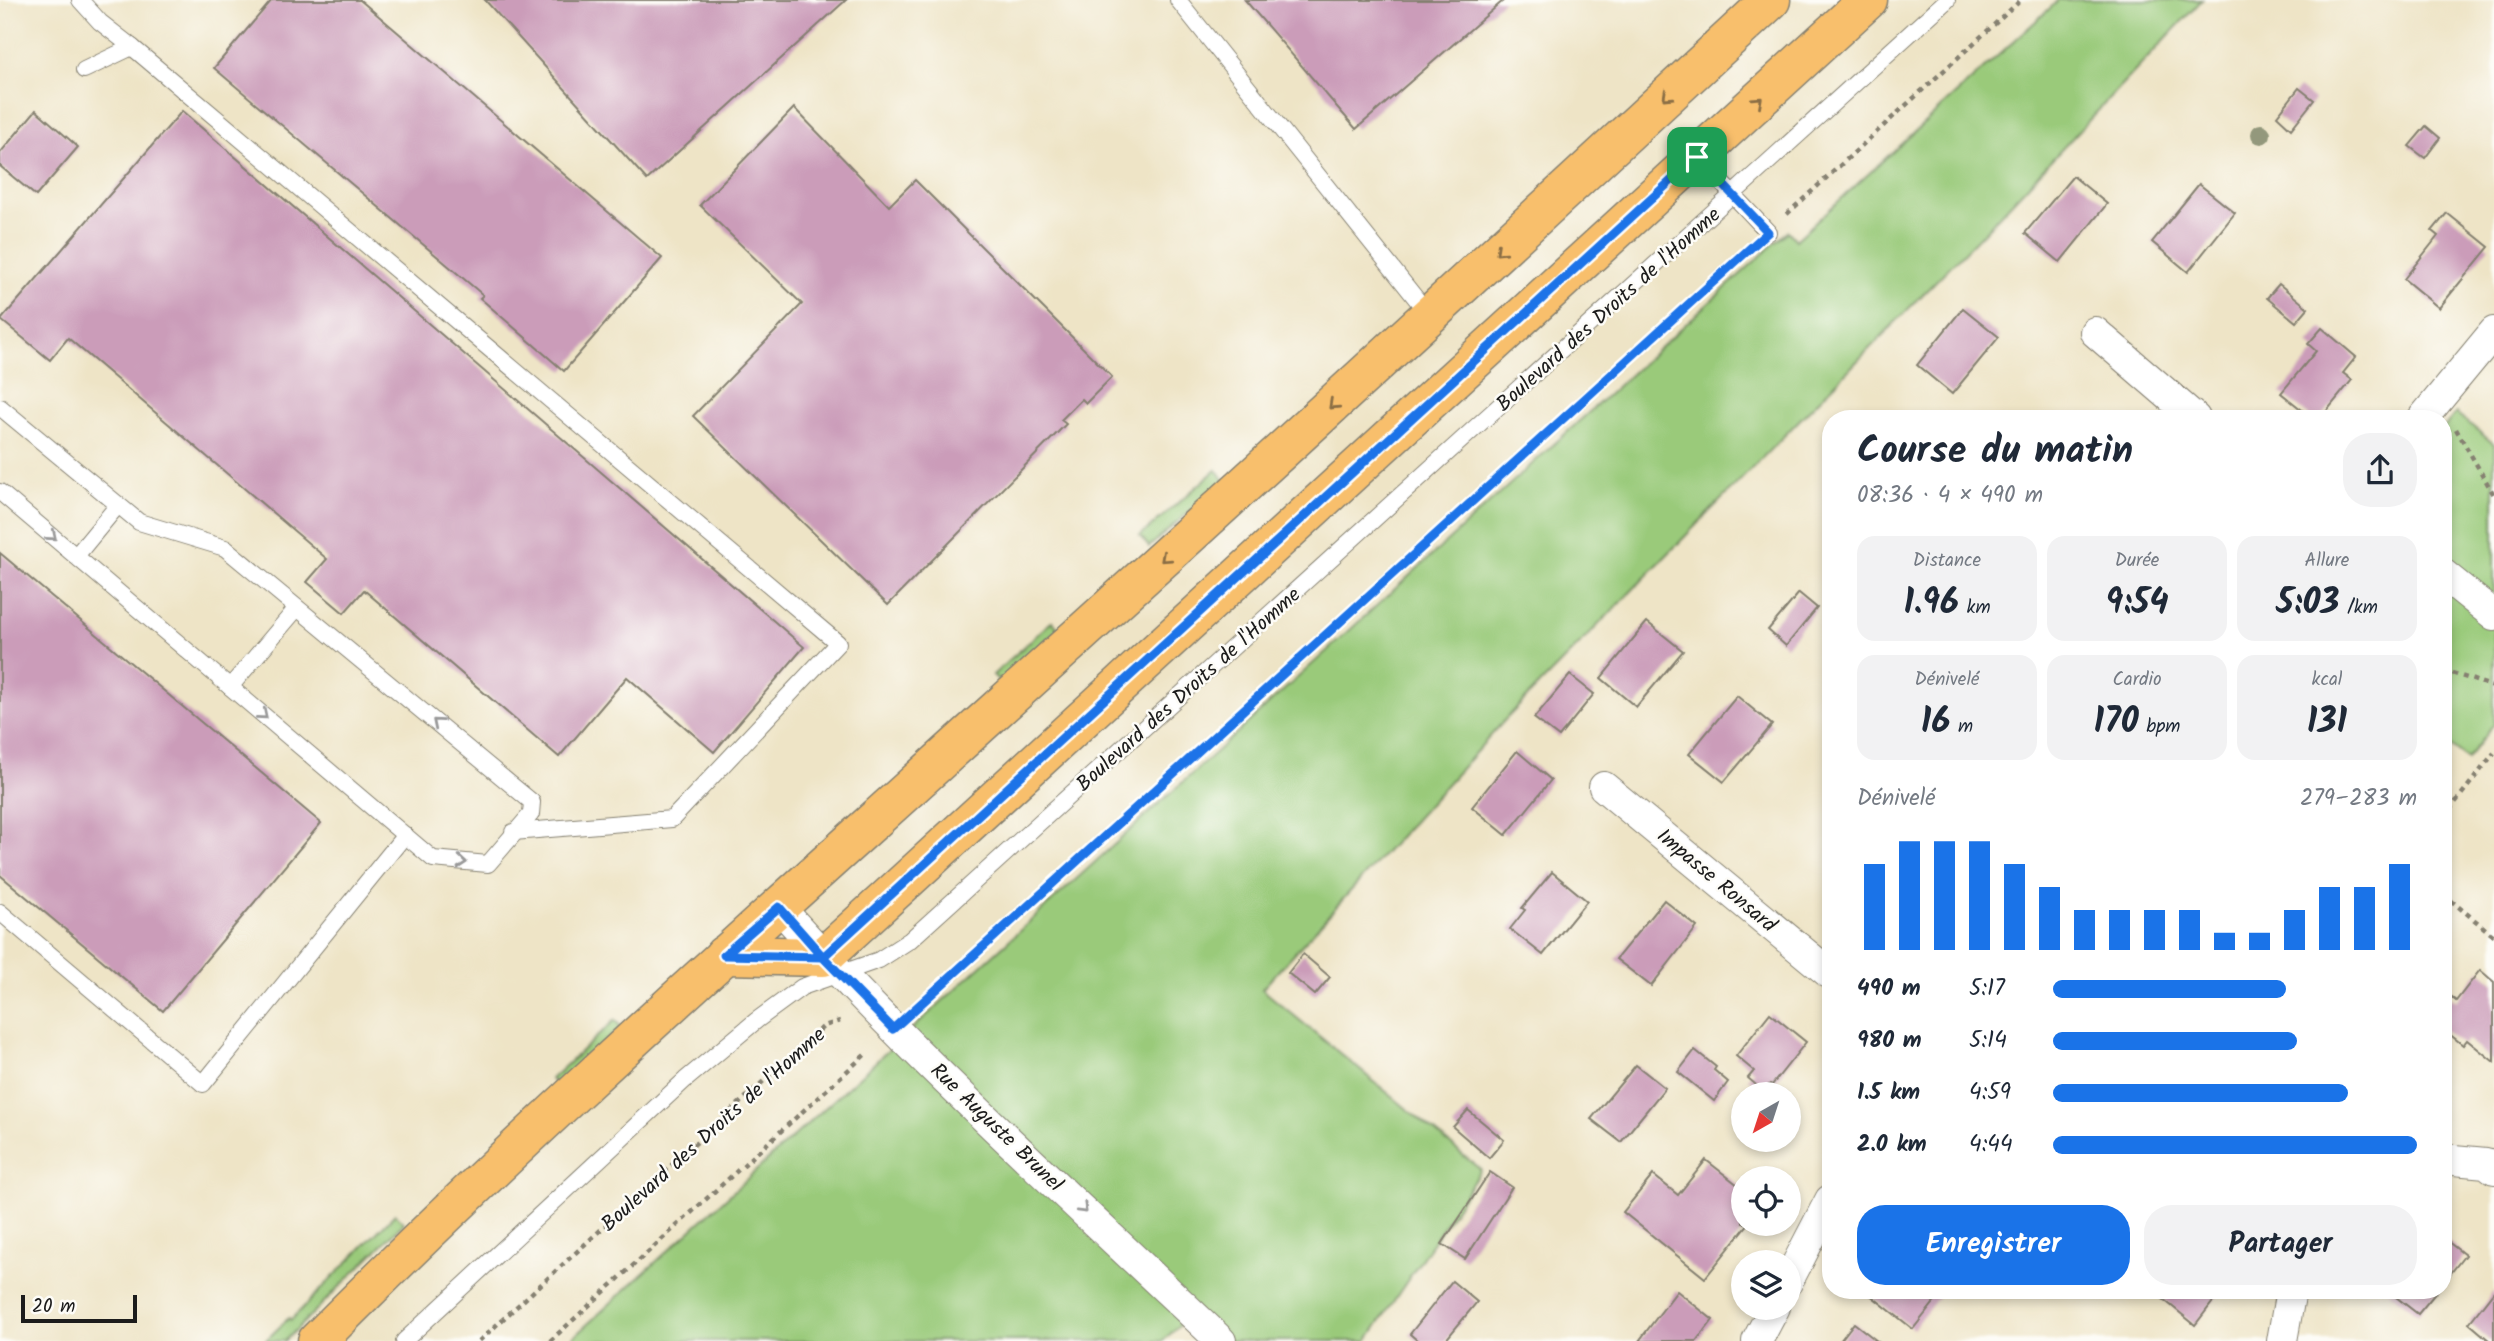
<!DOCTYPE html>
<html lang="fr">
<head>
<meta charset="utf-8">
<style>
	:root { --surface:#fff; --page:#f2f2f3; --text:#1f2937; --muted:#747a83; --accent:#1a73e8 }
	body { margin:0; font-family:Kalam,sans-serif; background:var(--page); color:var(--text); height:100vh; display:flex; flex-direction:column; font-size:26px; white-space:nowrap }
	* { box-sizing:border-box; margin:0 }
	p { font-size:23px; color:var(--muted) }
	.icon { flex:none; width:38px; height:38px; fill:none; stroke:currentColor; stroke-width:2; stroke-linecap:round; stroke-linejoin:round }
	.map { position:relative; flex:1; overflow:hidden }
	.details { position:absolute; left:1822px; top:410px; width:630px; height:889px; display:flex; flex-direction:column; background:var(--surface); border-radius:28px; box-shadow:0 4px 10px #0003 }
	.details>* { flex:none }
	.needle { width:46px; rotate:219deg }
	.fabs { position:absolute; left:1731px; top:1082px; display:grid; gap:14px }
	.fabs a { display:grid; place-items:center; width:70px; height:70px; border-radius:50%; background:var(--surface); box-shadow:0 4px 10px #0003; font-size:35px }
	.scale { position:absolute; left:21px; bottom:18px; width:116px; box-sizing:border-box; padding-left:7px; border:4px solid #1c1c1c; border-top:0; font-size:19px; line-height:24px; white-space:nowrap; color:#1c1c1c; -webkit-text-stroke:5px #fdfcf7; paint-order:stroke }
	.pin { position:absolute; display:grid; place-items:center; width:60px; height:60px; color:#fff; margin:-30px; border-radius:14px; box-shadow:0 4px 10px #0006 }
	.round { display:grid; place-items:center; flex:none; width:74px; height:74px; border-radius:28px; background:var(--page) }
	.headline { display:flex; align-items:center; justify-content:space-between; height:119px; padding:0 35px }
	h1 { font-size:38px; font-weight:700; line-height:52px }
	.metrics { display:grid; grid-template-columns:repeat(3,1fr); gap:10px; height:119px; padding:7px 35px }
	.metrics div { display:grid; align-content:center; border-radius:18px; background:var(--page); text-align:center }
	.metrics b { font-size:35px; font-weight:700 }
	.metrics small { font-size:19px; font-weight:400 }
	.metrics p { font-size:19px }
	.chart { height:196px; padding:14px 35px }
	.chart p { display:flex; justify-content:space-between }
	.chart svg { width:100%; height:126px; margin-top:7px; stroke:var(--accent); stroke-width:6 }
	.action { display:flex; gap:14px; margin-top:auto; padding:14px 35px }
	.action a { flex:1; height:80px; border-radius:28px; background:var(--accent); color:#fff; font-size:28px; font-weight:700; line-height:80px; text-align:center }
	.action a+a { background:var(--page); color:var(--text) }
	ul { padding:0 35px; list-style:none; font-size:23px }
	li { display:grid; grid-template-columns:112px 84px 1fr; align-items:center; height:52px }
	li i { height:18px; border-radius:9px; background:var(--accent) }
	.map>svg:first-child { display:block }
</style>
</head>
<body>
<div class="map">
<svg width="2494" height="1341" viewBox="0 0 2494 1341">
	<rect width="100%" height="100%" fill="#fdfcf7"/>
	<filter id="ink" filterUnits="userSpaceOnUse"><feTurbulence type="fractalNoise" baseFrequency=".0143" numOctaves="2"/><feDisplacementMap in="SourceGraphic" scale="14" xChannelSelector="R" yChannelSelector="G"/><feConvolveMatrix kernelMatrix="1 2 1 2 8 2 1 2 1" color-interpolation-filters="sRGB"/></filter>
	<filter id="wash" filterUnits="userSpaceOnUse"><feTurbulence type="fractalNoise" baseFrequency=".00686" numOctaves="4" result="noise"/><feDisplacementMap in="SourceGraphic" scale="28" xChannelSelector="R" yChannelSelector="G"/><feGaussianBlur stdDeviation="1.57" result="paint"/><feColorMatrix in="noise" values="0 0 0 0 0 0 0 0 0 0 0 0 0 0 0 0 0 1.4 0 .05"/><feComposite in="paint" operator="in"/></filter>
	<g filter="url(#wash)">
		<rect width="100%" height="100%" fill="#eee4c6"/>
		<g fill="#9aca7a" stroke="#5b734b" stroke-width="2">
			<polygon points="2059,0 2202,0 1982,234 1504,721 1262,989 1481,1170 1367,1341 1226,1341 1194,1311 1163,1341 569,1341 1788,231 1796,240"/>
			<polygon points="2456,413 2494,444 2494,724 2467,759 2443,740 2443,428"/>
			<polygon points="1216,470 1225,480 1149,547 1140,536"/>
			<polygon points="1052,621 1059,629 1000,682 993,675"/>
			<polygon points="615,1020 621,1027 557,1086 551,1079"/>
			<polygon points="395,1214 404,1223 285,1341 265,1341 289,1318 291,1320"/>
		</g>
		<g id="blocks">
			<g fill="#cb9cb9">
				<polygon points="272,0 360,0 662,258 564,371 480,298 483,295 214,68"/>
				<polygon points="485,0 846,0 647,180"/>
				<polygon points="1245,0 1504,0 1356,129"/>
				<polygon points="2299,88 2314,100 2291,129 2277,116"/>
				<polygon points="794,108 889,206 915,180 1112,377 1086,403 1082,399 1061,420 1066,424 888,605 693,416 802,304 700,205"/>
				<polygon points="36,110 78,147 36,196 0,166 0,153"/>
				<polygon points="182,111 804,647 714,752 627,677 559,757 364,590 344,613 307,582 327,559 68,338 50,360 1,320"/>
				<polygon points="2426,126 2440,138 2425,158 2409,146"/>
				<polygon points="2073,176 2107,204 2060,262 2025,233"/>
				<polygon points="2199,184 2235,213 2188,272 2152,242"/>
				<polygon points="2447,213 2489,247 2439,308 2404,279 2438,236 2432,231"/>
				<polygon points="2279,284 2308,308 2296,322 2267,298"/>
				<polygon points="1963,308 1999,337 1952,394 1917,365"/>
				<polygon points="2322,328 2356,357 2343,373 2352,380 2321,418 2312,418 2281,393 2316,351 2308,344"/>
				<polygon points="0,553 321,823 163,1011 0,875"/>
				<polygon points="1799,593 1817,608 1786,646 1768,630"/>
				<polygon points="1647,622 1683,651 1636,707 1601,678"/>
				<polygon points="1570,675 1594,694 1559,737 1534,718"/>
				<polygon points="1737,696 1772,725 1724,782 1689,754"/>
				<polygon points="1517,751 1551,780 1506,835 1472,807"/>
				<polygon points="1552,872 1587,901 1543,955 1510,929 1525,910 1522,908"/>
				<polygon points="1664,900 1697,927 1651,986 1616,959"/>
				<polygon points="1303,954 1330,977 1315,995 1288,973"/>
				<polygon points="2480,970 2494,982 2494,1062 2467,1040 2463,1045 2443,1029 2443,1007 2451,997 2456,1001"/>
				<polygon points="1770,1013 1806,1042 1772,1085 1770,1084 1763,1091 1748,1078 1754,1071 1736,1056"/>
				<polygon points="1695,1050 1716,1067 1714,1070 1728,1082 1714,1101 1678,1072"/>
				<polygon points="1636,1065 1665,1088 1621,1142 1591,1119"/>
				<polygon points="1468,1110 1504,1140 1489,1158 1453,1127"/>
				<polygon points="1706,1160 1743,1189 1743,1223 1749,1223 1705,1278 1623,1212 1653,1175 1678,1195"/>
				<polygon points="1490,1172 1512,1187 1465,1259 1442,1244"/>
				<polygon points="2443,1238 2465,1255 2443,1283"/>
				<polygon points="1452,1281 1477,1302 1445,1341 1418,1341 1410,1334"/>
				<polygon points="1864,1290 1944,1290 1913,1329"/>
				<polygon points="2152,1290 2222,1290 2195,1325"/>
				<polygon points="2387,1290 2438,1290 2418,1314"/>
				<polygon points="1677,1291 1713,1320 1697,1341 1639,1341"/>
				<polygon points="2494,1291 2494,1341 2490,1341 2469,1323"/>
				<polygon points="1854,1323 1877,1341 1840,1341"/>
			</g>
		</g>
	</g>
	<g filter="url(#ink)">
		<use href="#blocks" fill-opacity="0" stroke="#858071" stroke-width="2"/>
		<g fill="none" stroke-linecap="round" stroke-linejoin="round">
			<defs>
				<g id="lane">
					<polyline points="80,0 100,22 132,47"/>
					<polyline points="1178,0 1430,316"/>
					<polyline points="84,70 132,47 838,643 672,819 513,832"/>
					<polyline points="1697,157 1768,232"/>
					<polyline points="0,407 139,522 225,548 532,802 531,814 488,864 433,859 0,492"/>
					<polyline points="76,556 118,505"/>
					<polyline points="230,687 297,608"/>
					<polyline points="0,912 203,1084 405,835"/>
					<polyline points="404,1341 685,1080 757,1020 802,987 879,960 910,940 1947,0"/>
				</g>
				<g id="street">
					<polyline points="2095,332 2195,418"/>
					<polyline points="2423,418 2494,332"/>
					<polyline points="2443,574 2494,615"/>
					<polyline points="1604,787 1830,974"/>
					<path d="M 779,907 C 917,1061 1072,1199 1221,1341"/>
					<polyline points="2443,1159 2486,1163 2494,1169"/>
					<polyline points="1788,1281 1830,1200"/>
					<polyline points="1757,1341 1775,1307"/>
					<polyline points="2282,1341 2291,1290"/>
				</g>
				<g id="primary">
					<polyline points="724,955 823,957 1868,0"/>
					<path d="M 317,1341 C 534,1123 766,919 994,712 C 1255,477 1513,239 1771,0"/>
				</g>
			</defs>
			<use href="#lane" stroke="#858071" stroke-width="18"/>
			<use href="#street" stroke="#858071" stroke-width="32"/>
			<use href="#primary" stroke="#858071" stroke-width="41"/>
			<g stroke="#858071" stroke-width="4.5" stroke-dasharray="5 5" stroke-linecap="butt">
				<polyline points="1787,214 2021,0"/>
				<polyline points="2456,429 2494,495"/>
				<polyline points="2443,670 2494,687"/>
				<polyline points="2443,818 2494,753"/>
				<polyline points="2443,894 2494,936"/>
				<polyline points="918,1006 1747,251"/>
				<polyline points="479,1341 824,1026 840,1021"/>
				<polyline points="550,1341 868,1052"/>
			</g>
			<use href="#lane" stroke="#fff" stroke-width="16"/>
			<use href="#street" stroke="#fff" stroke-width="30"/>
			<use href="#primary" stroke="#f8bf6c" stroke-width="38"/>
		</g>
		<circle fill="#93987b" cx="2261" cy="134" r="10"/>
		<defs><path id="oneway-chevron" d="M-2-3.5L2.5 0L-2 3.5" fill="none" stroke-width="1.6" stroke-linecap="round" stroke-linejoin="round" transform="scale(1.75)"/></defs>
		<g stroke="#8a6e44">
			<use href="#oneway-chevron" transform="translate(1667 96) rotate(137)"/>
			<use href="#oneway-chevron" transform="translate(1758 101) rotate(-42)"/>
			<use href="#oneway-chevron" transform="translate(1500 251) rotate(137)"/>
			<use href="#oneway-chevron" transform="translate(1333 405) rotate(137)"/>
			<use href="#oneway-chevron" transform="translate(1165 558) rotate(138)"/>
		</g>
		<g stroke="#999">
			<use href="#oneway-chevron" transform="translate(52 536) rotate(40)"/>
			<use href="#oneway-chevron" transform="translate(263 715) rotate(40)"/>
			<use href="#oneway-chevron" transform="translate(437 723) rotate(-140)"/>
			<use href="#oneway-chevron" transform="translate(462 862) rotate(5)"/>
			<use href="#oneway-chevron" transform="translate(1083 1209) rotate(44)"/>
		</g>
	</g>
	<g fill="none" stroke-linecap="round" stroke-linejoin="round" filter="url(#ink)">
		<defs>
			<polyline id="route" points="1697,157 823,957 779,907 724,955 823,957 893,1029 1768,232 1697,157"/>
		</defs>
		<use href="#route" stroke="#fff" stroke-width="14"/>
		<use href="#route" stroke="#1a73e8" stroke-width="9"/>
	</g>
	<g text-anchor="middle" stroke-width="5" stroke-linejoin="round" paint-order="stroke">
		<g font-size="21" fill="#1c1c1c" stroke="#fdfcf7">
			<text transform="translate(1608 309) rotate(-42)" y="7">Boulevard des Droits de l'Homme</text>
			<text transform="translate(1188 689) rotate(-42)" y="7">Boulevard des Droits de l'Homme</text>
			<text transform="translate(1717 880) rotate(40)" y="7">Impasse Ronsard</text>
			<text transform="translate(997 1127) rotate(44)" y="7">Rue Auguste Brunel</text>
			<text transform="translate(713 1129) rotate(-42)" y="7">Boulevard des Droits de l'Homme</text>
		</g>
	</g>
</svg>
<div class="fabs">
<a><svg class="needle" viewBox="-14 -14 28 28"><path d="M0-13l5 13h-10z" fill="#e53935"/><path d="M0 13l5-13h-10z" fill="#747a83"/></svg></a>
<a><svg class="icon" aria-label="locate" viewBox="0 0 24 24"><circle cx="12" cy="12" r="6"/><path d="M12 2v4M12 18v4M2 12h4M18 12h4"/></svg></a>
<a><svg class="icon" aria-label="layers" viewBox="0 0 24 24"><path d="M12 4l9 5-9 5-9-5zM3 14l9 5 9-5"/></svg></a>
</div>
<div class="scale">20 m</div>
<div class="pin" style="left:1697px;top:157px;background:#1e9e55"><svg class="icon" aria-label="arrive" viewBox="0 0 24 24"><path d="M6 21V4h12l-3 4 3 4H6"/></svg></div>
<section class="details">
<div class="headline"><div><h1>Course du matin</h1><p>08:36 · 4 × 490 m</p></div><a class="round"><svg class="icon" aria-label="share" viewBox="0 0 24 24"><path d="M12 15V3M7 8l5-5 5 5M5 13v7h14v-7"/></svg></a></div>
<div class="metrics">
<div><p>Distance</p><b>1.96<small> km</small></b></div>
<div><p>Durée</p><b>9:54</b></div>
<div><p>Allure</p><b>5:03<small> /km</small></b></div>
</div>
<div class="metrics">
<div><p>Dénivelé</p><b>16<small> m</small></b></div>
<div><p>Cardio</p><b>170<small> bpm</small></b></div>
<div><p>kcal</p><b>131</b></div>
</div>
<div class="chart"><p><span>Dénivelé</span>279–283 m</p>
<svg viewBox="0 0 160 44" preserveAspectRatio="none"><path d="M5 44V14M15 44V6M25 44V6M35 44V6M45 44V14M55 44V22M65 44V30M75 44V30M85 44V30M95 44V30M105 44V38M115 44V38M125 44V30M135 44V22M145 44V22M155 44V14"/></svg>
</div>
<ul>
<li><b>490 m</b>5:17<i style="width:64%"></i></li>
<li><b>980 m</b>5:14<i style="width:67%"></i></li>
<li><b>1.5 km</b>4:59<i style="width:81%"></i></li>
<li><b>2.0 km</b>4:44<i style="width:100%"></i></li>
</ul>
<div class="action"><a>Enregistrer</a><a>Partager</a></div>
</section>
</div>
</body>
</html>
